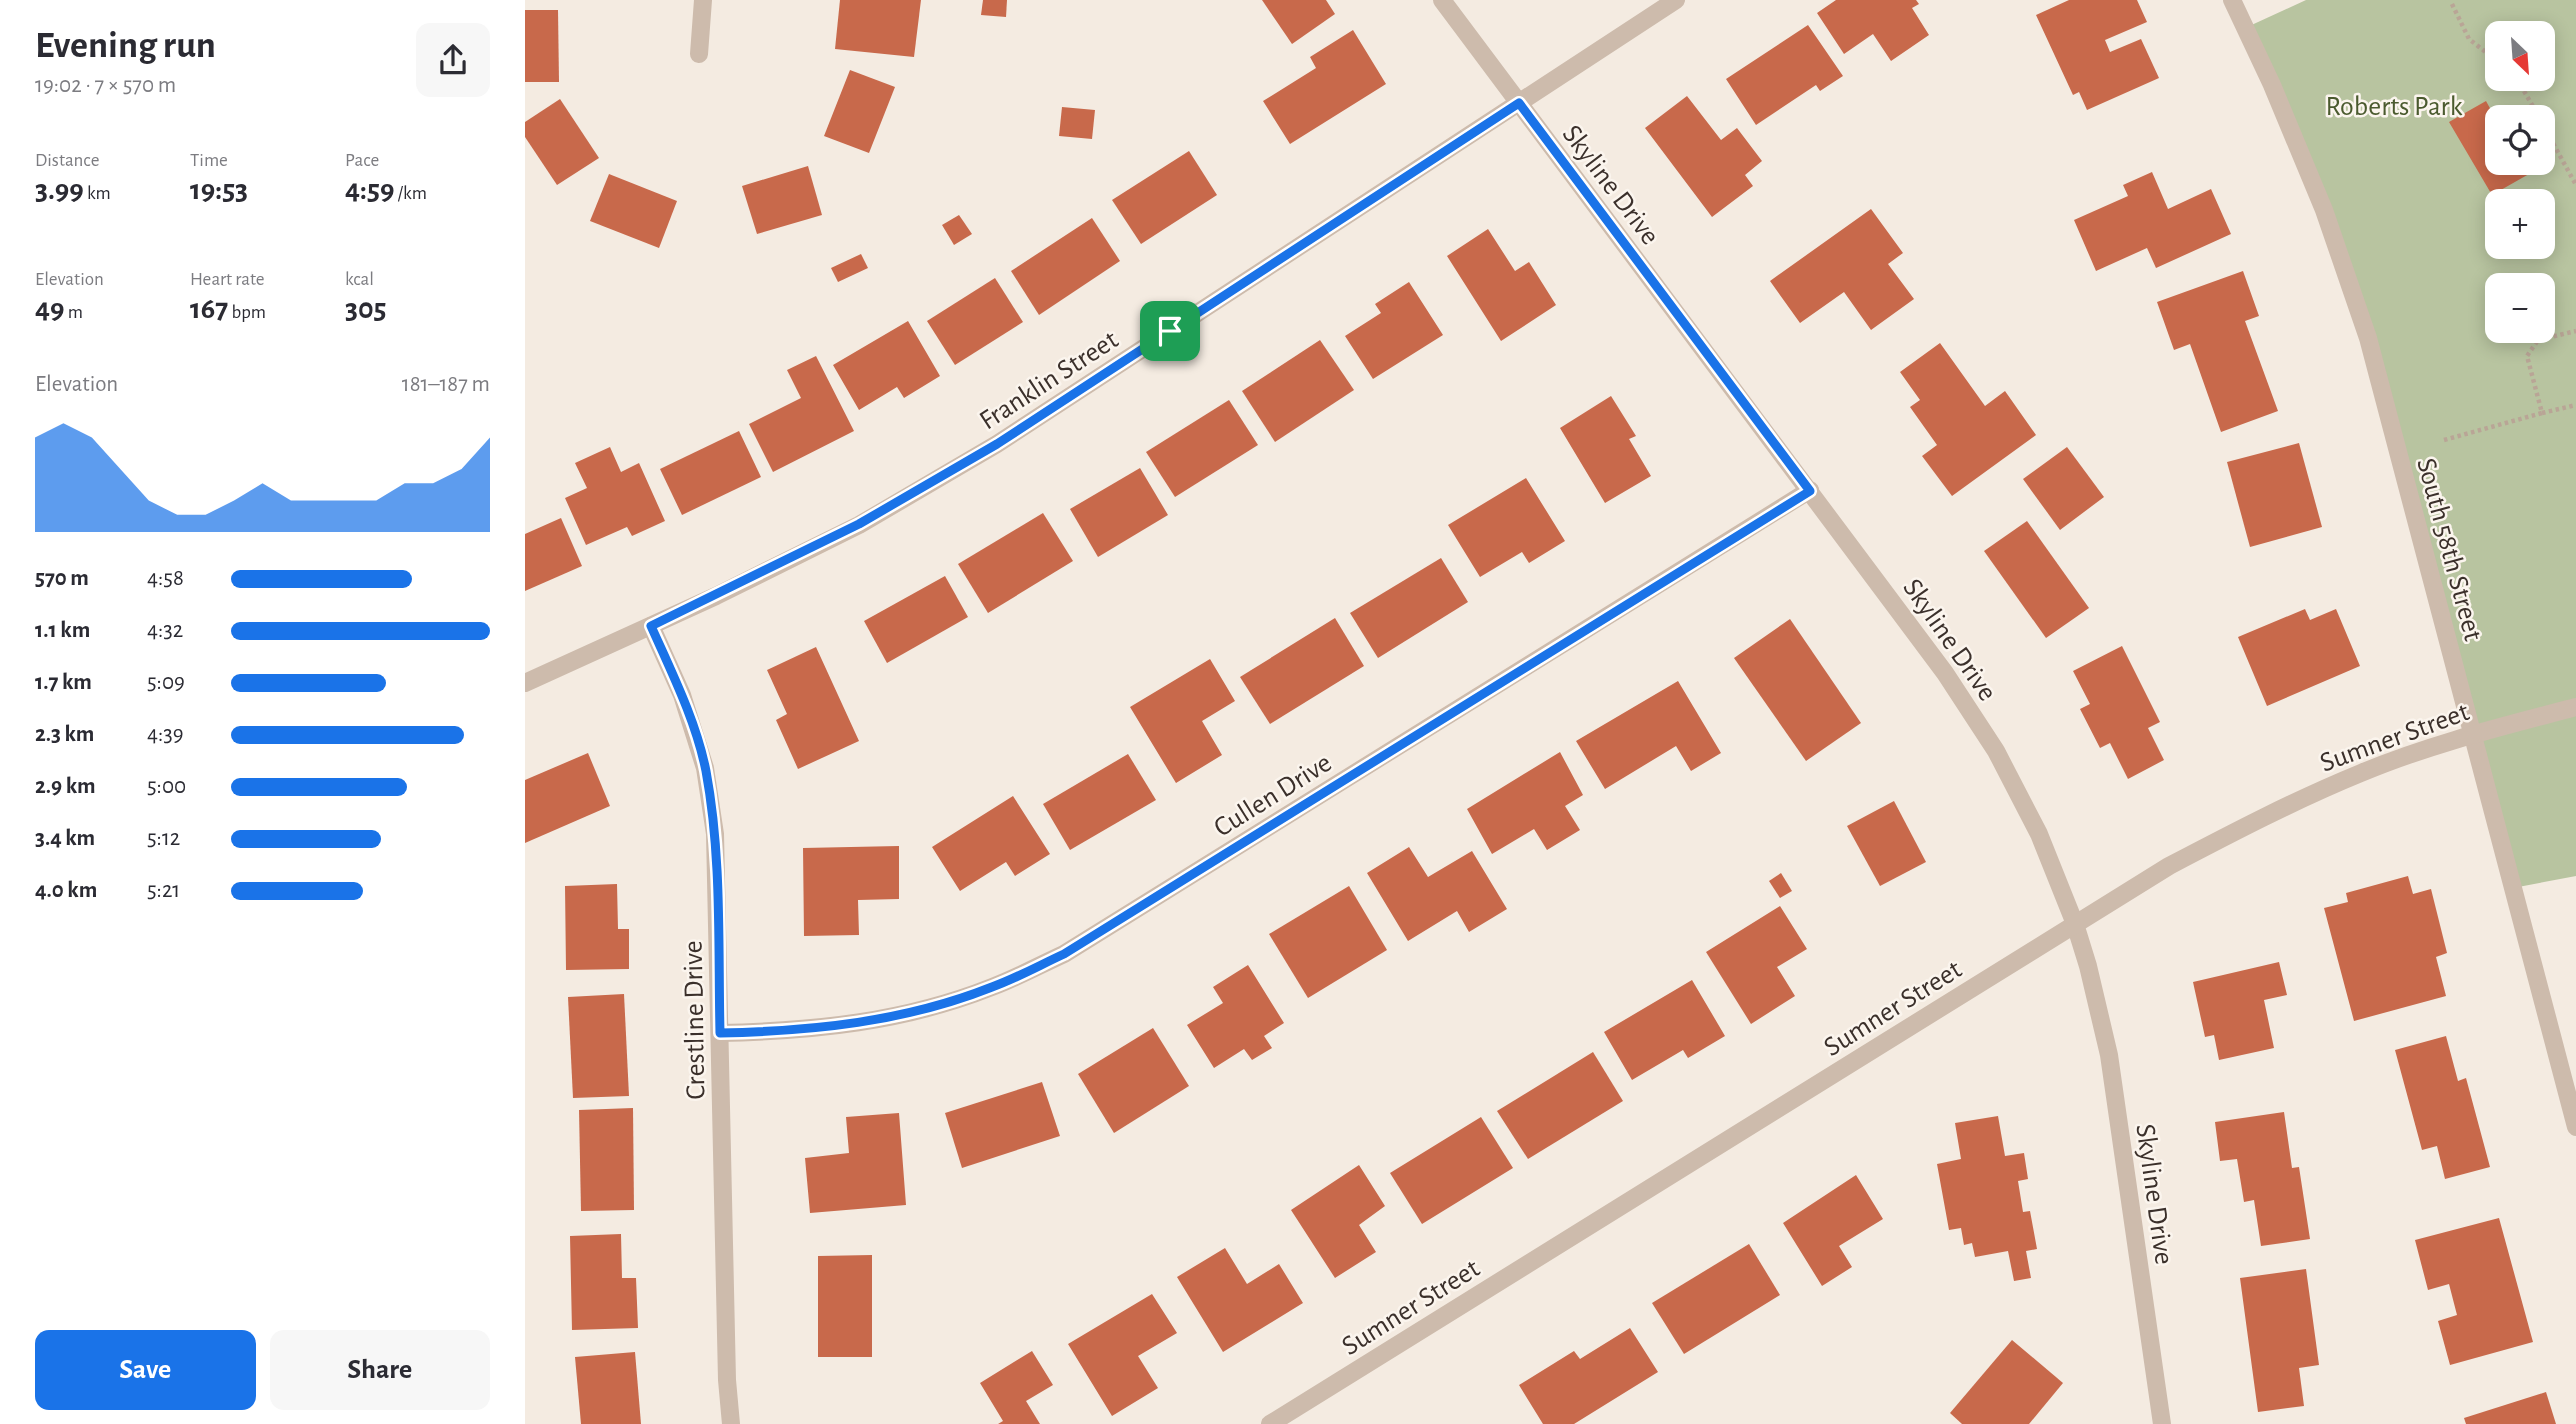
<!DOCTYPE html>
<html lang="en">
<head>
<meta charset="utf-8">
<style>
	:root { --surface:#fff; --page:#f7f7f7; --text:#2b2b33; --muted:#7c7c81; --accent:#1a73e8 }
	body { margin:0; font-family:"Alegreya Sans",sans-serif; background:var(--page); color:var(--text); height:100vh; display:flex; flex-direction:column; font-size:26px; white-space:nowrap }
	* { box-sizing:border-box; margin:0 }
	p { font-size:23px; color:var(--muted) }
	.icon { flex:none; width:38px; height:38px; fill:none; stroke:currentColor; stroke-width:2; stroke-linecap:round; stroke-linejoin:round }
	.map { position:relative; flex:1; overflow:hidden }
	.sheet { display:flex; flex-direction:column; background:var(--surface); width:525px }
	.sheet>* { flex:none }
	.needle { width:46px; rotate:155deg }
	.tools { position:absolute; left:1960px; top:21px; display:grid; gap:14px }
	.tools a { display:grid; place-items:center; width:70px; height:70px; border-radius:14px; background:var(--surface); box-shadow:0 4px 18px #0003; font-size:35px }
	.pin { position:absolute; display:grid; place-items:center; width:60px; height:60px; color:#fff; margin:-30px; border-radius:14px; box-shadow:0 4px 10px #0006 }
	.round { display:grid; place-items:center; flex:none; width:74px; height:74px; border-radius:14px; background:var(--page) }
	.head { display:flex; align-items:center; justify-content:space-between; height:119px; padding:0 35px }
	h1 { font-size:38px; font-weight:700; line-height:52px }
	.stats { display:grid; grid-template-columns:repeat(3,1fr); gap:10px; height:119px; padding:7px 35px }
	.stats div { display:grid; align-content:center }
	.stats b { font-size:30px; font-weight:700 }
	.stats small { font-size:19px; font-weight:400 }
	.stats p { font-size:19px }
	.chart { height:196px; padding:14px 35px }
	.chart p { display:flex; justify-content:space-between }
	.chart svg { width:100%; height:126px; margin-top:7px; fill:var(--accent); opacity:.7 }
	.action { display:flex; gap:14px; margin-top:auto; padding:14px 35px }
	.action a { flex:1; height:80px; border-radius:14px; background:var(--accent); color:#fff; font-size:28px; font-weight:700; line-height:80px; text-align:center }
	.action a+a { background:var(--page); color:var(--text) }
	ul { padding:0 35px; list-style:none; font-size:23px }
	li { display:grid; grid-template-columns:112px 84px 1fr; align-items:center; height:52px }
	li i { height:18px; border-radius:9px; background:var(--accent) }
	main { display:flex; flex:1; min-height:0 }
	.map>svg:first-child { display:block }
</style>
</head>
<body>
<main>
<section class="sheet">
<div class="head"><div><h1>Evening run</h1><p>19:02 · 7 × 570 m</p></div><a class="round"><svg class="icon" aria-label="share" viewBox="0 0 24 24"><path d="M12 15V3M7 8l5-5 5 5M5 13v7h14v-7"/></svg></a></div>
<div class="stats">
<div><p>Distance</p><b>3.99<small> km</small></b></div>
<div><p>Time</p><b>19:53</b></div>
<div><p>Pace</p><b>4:59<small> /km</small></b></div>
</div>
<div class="stats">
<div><p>Elevation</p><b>49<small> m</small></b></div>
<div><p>Heart rate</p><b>167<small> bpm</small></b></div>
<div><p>kcal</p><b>305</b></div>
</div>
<div class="chart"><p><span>Elevation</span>181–187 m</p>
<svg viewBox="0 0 160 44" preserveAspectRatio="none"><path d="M0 44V11L10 6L20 11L30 22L40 33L50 38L60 38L70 33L80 27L90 33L100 33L110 33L120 33L130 27L140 27L150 22L160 11V44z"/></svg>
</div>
<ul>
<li><b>570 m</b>4:58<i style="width:70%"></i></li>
<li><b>1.1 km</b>4:32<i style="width:100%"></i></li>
<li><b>1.7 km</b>5:09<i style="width:60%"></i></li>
<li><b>2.3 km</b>4:39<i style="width:90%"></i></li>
<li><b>2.9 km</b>5:00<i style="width:68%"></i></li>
<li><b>3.4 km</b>5:12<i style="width:58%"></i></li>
<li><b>4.0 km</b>5:21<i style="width:51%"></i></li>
</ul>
<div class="action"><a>Save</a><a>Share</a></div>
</section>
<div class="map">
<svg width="2051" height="1424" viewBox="0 0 2051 1424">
	<rect width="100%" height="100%" fill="#f4ebe1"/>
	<path fill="#b8c4a0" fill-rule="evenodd" d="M 1781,0 L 2051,0 L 2051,876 L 1988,888 L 1843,338 L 1720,28 ZM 1972,33 L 2018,33 L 2018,79 L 1972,79 ZM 1972,117 L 2018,117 L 2018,163 L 1972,163 ZM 1972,201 L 2018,201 L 2018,247 L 1972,247 ZM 1972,285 L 2018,285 L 2018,331 L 1972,331 Z"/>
	<g fill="#c8694b">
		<polygon points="315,0 396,0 389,57 310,49"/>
		<polygon points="458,0 482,0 481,17 456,15"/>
		<polygon points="737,0 801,0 810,14 767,44"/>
		<polygon points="1311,0 1391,0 1394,4 1387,8 1404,35 1366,61 1348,34 1319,54 1292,13"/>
		<polygon points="1544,0 1612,0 1622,22 1580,40 1585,52 1616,39 1634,78 1562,110 1554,92 1548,95 1511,15"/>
		<polygon points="0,10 33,10 34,82 0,82"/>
		<polygon points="1283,25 1318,76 1295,91 1291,85 1231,125 1201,79"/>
		<polygon points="828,30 861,84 765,144 738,101 791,68 785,57"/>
		<polygon points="325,70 370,87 344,153 299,136"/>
		<polygon points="1162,96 1196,140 1212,128 1237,161 1220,175 1228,186 1187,217 1120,128"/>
		<polygon points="35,99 74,158 32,185 0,137 0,122"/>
		<polygon points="1961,101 1972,121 1972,163 1997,163 2004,174 1967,195 1924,122"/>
		<polygon points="537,107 570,110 567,139 534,136"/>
		<polygon points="664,151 692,195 616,244 587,200"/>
		<polygon points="283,166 297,215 232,234 217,186"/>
		<polygon points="1627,172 1643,209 1686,189 1706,234 1631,268 1622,248 1571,271 1549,220 1603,196 1598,185"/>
		<polygon points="84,174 152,201 134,248 65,221"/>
		<polygon points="1346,209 1378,253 1363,264 1389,299 1346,330 1319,292 1275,323 1245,281"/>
		<polygon points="434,215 447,234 429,245 417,225"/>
		<polygon points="567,218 595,261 514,315 486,271"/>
		<polygon points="963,229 990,271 1004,262 1031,305 976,341 922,256"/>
		<polygon points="336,254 343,268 313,282 306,268"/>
		<polygon points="1718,271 1734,316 1720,321 1753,411 1696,432 1665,344 1649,350 1632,302"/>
		<polygon points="470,278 498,322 430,365 402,321"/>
		<polygon points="884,282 918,335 848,379 820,336 856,313 850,304"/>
		<polygon points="383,321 415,376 379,398 372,387 334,410 308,365"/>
		<polygon points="795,340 829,390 750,442 717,391"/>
		<polygon points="1415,343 1460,406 1480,391 1511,435 1427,496 1397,456 1412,445 1385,407 1395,400 1375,372"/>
		<polygon points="291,356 329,431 248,472 224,424 276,398 262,370"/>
		<polygon points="1086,396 1111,436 1104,439 1126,476 1080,503 1035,428"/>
		<polygon points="704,400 733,445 650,497 621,452"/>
		<polygon points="214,431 236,477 157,515 135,469"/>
		<polygon points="1774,443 1797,527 1725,547 1702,462"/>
		<polygon points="85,447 96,472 114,463 140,521 107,536 102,527 61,545 40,498 62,488 50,463"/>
		<polygon points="1542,447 1579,497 1535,530 1498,479"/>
		<polygon points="615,468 643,515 573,557 545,509"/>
		<polygon points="1001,478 1040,541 1004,563 997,552 955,577 923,525"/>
		<polygon points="518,513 548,561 463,613 433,564"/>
		<polygon points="36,518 57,566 0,591 0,534"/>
		<polygon points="1502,521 1564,608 1521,638 1459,551"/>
		<polygon points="916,558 943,602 853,658 825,613"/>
		<polygon points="420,576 443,617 362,663 339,621"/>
		<polygon points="1780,609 1785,620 1811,609 1835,666 1742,706 1713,637"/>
		<polygon points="810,618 839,666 745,724 715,677"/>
		<polygon points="1265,619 1336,723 1281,761 1209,658"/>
		<polygon points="1597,646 1635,722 1623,728 1639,760 1603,779 1585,743 1575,748 1555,709 1565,704 1548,671"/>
		<polygon points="291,647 334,741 273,769 251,720 262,714 242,670"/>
		<polygon points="685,659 710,701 677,721 697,755 651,783 605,707"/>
		<polygon points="1153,681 1196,753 1166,771 1151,746 1080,789 1051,741"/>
		<polygon points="1035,752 1058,795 1040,806 1055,830 1022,850 1009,829 967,854 942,809"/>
		<polygon points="63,753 85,806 0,843 0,780"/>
		<polygon points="603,754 631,800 545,850 518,804"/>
		<polygon points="488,796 525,854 490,876 481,862 435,891 407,847"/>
		<polygon points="1369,801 1401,862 1355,886 1322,826"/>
		<polygon points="374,846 374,899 333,900 334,935 279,936 278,848"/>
		<polygon points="884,847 903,877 947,851 982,909 944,932 932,911 883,941 842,873"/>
		<polygon points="1256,873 1267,891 1255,898 1244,881"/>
		<polygon points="1883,876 1888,894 1906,889 1922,953 1911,957 1921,996 1829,1021 1799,908 1823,902 1821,893"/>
		<polygon points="92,884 93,929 104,929 104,969 41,970 40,886"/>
		<polygon points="824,886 862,950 783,998 744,934"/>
		<polygon points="1255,906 1282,949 1252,967 1270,996 1226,1024 1181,952"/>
		<polygon points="1754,962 1762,995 1739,1000 1749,1048 1694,1060 1689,1035 1680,1037 1668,982"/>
		<polygon points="723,965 759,1023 739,1036 747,1048 727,1060 719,1049 689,1068 662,1025 698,1003 688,987"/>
		<polygon points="1167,980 1200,1036 1163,1058 1158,1050 1107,1080 1079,1032"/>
		<polygon points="99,994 104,1096 48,1098 43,997"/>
		<polygon points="628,1028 664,1086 589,1133 553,1074"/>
		<polygon points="1921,1036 1933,1081 1941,1078 1965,1167 1920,1179 1912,1146 1897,1150 1870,1050"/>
		<polygon points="1068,1052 1098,1101 1003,1159 972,1111"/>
		<polygon points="517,1082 535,1136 437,1168 420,1113"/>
		<polygon points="108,1108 109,1210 56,1211 54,1110"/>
		<polygon points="1759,1112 1767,1168 1774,1167 1785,1239 1736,1246 1729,1200 1719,1202 1712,1159 1695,1161 1690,1122"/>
		<polygon points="374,1113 381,1205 285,1213 280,1158 324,1153 321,1117"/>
		<polygon points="1473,1116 1480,1156 1499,1153 1503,1179 1493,1181 1498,1212 1505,1211 1512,1249 1501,1251 1506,1278 1489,1281 1483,1251 1450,1257 1447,1243 1439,1245 1436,1228 1424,1230 1412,1164 1436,1159 1430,1123"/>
		<polygon points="956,1117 988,1168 897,1224 865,1173"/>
		<polygon points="834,1165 860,1206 834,1225 851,1252 810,1278 766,1210"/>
		<polygon points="1331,1175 1358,1219 1314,1246 1327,1267 1297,1286 1258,1223"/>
		<polygon points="1974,1218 2008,1342 1925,1365 1913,1321 1932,1315 1924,1284 1903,1290 1890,1240"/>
		<polygon points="96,1234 97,1278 111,1278 113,1328 47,1330 45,1236"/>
		<polygon points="1224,1244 1255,1295 1159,1354 1127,1303"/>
		<polygon points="700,1248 722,1284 754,1264 778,1303 698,1352 652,1277"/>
		<polygon points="347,1255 347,1357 293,1357 293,1256"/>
		<polygon points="1781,1269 1794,1365 1774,1368 1779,1406 1733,1412 1715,1278"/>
		<polygon points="627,1294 652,1333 613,1356 633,1388 587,1416 543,1344"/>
		<polygon points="1105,1328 1133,1372 1049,1424 1018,1424 994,1385 1049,1351 1055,1359"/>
		<polygon points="1487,1340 1538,1383 1504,1424 1437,1424 1425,1413"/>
		<polygon points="507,1351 528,1385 501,1401 515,1424 473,1424 478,1421 455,1383"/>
		<polygon points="110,1352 116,1424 56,1424 50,1357"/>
		<polygon points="2021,1392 2031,1424 1941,1424 1939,1418"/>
	</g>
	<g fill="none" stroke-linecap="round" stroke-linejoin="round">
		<g stroke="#b9a596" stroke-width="4.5" stroke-dasharray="3.5 3.5" stroke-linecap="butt">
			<polyline points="1927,4 1944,39 1972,61"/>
			<polyline points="1992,79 2014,117"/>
			<polyline points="2018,125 2051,185"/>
			<polyline points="2017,413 2051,405"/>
			<polyline points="1919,440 2017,413 2002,356 2013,340 2051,331"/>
		</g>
		<g stroke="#cdbbac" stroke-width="18">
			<polyline points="917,0 1420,673 1471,751 1514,834 1550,924 1563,966 1584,1055 1637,1424"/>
			<polyline points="1707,0 1747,85 1799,210 1843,338 2051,1127"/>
			<polyline points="174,54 178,0"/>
			<polyline points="126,626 157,695 180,768 190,834 202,1380 206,1424"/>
			<polyline points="0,683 191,596 334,525 472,444 1151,0"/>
			<path d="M 195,1033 C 289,1031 379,1022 467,987 C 491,978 515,965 539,954 L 1285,490"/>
		</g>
		<path stroke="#cdbbac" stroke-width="18" d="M 745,1424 L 1644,866 C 1707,833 1770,800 1836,773 C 1905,744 1979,726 2051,707"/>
	</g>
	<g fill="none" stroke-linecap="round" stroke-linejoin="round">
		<defs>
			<path id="route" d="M 994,103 L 1285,491 L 539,954 C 515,965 492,978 467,987 C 379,1022 288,1031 195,1033 C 193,946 197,857 181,771 C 171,721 147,673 126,626 L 334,524 L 472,444 Z"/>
		</defs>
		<use href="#route" stroke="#fff" stroke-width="14"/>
		<use href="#route" stroke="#1a73e8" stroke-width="9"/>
	</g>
	<g text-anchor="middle" stroke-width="5" stroke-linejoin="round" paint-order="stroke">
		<g font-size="28" fill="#4a5a2e" stroke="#fbf5ee">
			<text x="1869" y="115">Roberts Park</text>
		</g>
		<g font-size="28" fill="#3b302b" stroke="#fbf5ee">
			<text transform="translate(1087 184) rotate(53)" y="10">Skyline Drive</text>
			<text transform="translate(523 379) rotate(-33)" y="10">Franklin Street</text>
			<text transform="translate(1926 549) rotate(75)" y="10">South 58th Street</text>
			<text transform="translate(1426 639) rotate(55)" y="10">Skyline Drive</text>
			<text transform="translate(1869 736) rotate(-20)" y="10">Sumner Street</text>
			<text transform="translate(747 794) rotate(-32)" y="10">Cullen Drive</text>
			<text transform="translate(1367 1007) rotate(-32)" y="10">Sumner Street</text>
			<text transform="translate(168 1020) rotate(-91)" y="10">Crestline Drive</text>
			<text transform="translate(1631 1194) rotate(82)" y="10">Skyline Drive</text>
			<text transform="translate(885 1306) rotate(-32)" y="10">Sumner Street</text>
		</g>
	</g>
</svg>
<div class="tools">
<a><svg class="needle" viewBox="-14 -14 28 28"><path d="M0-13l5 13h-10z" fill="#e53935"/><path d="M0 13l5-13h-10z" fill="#7c7c81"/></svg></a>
<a><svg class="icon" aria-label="locate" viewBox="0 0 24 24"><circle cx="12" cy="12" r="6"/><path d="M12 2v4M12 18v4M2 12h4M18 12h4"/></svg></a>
<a>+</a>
<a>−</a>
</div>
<div class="pin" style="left:645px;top:331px;background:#1e9e55"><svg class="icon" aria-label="arrive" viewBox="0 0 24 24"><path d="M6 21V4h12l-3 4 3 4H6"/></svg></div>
</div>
</main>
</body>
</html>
